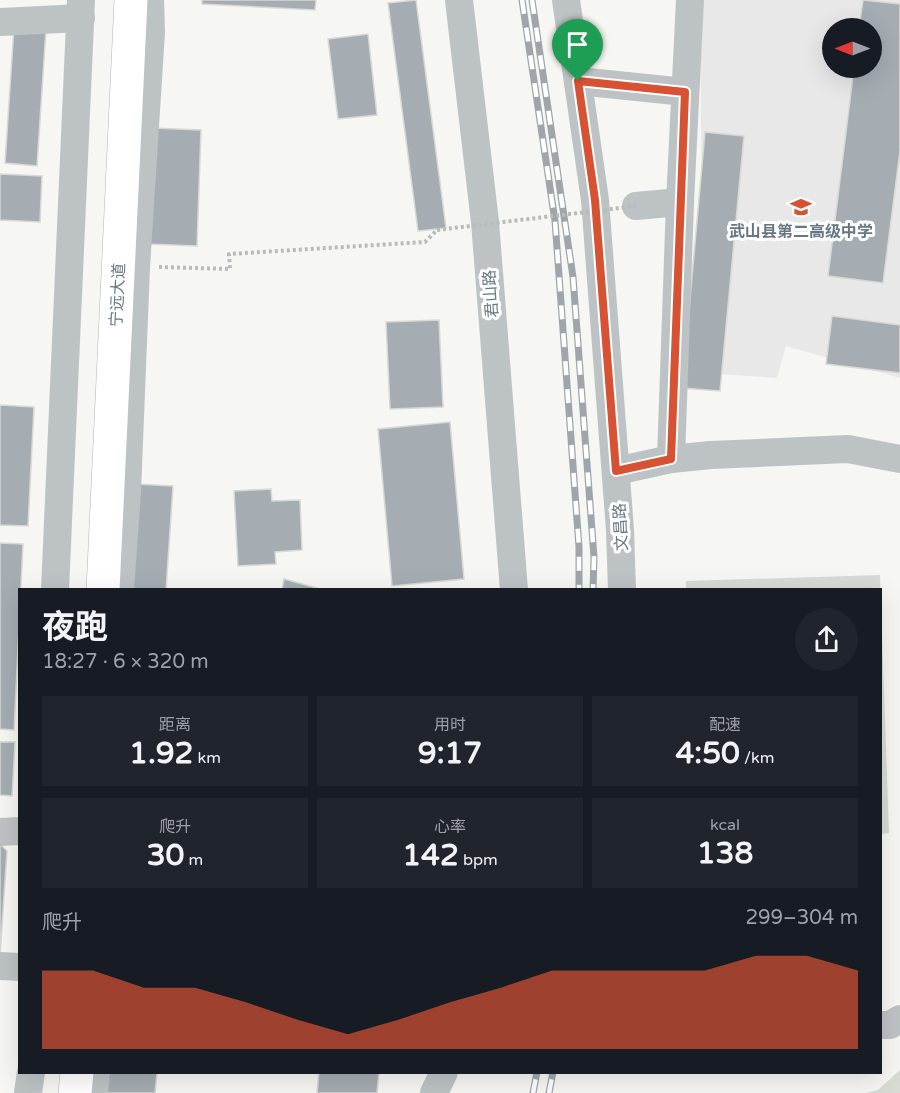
<!DOCTYPE html>
<html lang="zh">
<head>
<meta charset="utf-8">
<style>
	:root { --surface:#171b24; --page:#20242c; --text:#f1f3f6; --muted:#9ea1a6; --accent:#d75233 }
	body { margin:0; font-family:"Varela Round","Noto Sans SC",sans-serif; background:var(--page); color:var(--text); height:100vh; display:flex; flex-direction:column; font-size:22px; white-space:nowrap }
	* { box-sizing:border-box; margin:0 }
	p { font-size:20px; color:var(--muted) }
	.icon { flex:none; width:33px; height:33px; fill:none; stroke:currentColor; stroke-width:2; stroke-linecap:round; stroke-linejoin:round }
	.map { position:relative; flex:1; overflow:hidden }
	.side { position:absolute; left:18px; top:588px; width:864px; height:486px; display:flex; flex-direction:column; background:var(--surface); border-radius:0px; box-shadow:0 6px 24px #0002 }
	.side>* { flex:none }
	.needle { width:39px; rotate:270deg }
	.tools { position:absolute; left:822px; top:18px; display:grid; gap:12px }
	.tools a { display:grid; place-items:center; width:60px; height:60px; border-radius:50%; background:var(--surface); box-shadow:0 6px 24px #0002; font-size:30px }
	.pin { position:absolute; display:grid; place-items:center; width:51px; height:51px; color:#fff; margin:-62px -26px; border-radius:50% 50% 50% 0; rotate:-45deg; box-shadow:0 0 6px #0007 }
	.pin .icon { rotate:45deg }
	.round { display:grid; place-items:center; flex:none; width:63px; height:63px; border-radius:32px; background:var(--page) }
	.head { display:flex; align-items:center; justify-content:space-between; height:102px; padding:0 24px }
	h1 { font-size:33px; font-weight:700; line-height:45px }
	.metrics { display:grid; grid-template-columns:repeat(3,1fr); gap:9px; height:102px; padding:6px 24px }
	.metrics div { display:grid; align-content:center; border-radius:0px; background:var(--page); text-align:center }
	.metrics b { font-size:30px; font-weight:700 }
	.metrics small { font-size:16px; font-weight:400 }
	.metrics p { font-size:16px }
	.chart { height:168px; padding:12px 24px }
	.chart p { display:flex; justify-content:space-between }
	.chart svg { width:100%; height:108px; margin-top:6px; fill:var(--accent); opacity:.7 }
	.map>svg:first-child { display:block }
</style>
</head>
<body>
<div class="map">
<svg width="900" height="1093" viewBox="0 0 900 1093">
	<rect width="100%" height="100%" fill="#f6f6f3"/>
	<path fill="#e7e8e7" fill-rule="evenodd" d="M 700,0 L 900,0 L 900,378 L 786,346 L 777,378 L 703,373 ZM 832,28 L 872,28 L 872,68 L 832,68 Z"/>
	<g fill="#d6dbd3">
		<polygon points="880,575 889,833 881,834 880,590 686,590 686,581"/>
		<polygon points="900,1070 900,1093 866,1093 878,1090"/>
	</g>
	<g fill="#a5adb2" stroke="#d8d8d6" stroke-width="1.5">
		<polygon points="202,0 316,0 315,10 202,4"/>
		<polygon points="416,0 446,228 418,231 388,3"/>
		<polygon points="863,0 900,4 900,151 883,283 828,276 854,68 872,68 872,28 859,28"/>
		<polygon points="14,27 46,29 37,166 5,163"/>
		<polygon points="368,34 377,115 338,119 328,39"/>
		<polygon points="153,128 201,130 197,246 149,244"/>
		<polygon points="705,132 744,136 720,391 682,388"/>
		<polygon points="0,174 42,176 40,222 0,220"/>
		<polygon points="832,316 900,325 900,373 826,364"/>
		<polygon points="439,320 443,407 390,409 386,322"/>
		<polygon points="0,405 34,407 28,526 0,525"/>
		<polygon points="450,422 464,579 392,586 378,429"/>
		<polygon points="135,484 173,486 166,590 128,590"/>
		<polygon points="271,489 272,501 300,500 302,550 275,552 276,564 238,566 234,491"/>
		<polygon points="0,543 23,544 14,730 0,729"/>
		<polygon points="284,579 317,588 317,590 282,590"/>
		<polygon points="0,742 15,742 12,796 0,795"/>
		<polygon points="0,844 7,851 0,956"/>
		<polygon points="99,1072 157,1072 155,1093 97,1093"/>
		<polygon points="319,1072 379,1072 377,1093 317,1093"/>
	</g>
	<g fill="none" stroke-linecap="round" stroke-linejoin="round">
		<defs>
			<g id="major">
				<polyline points="103,590 131,0"/>
				<polyline points="75,1093 77,1072"/>
			</g>
		</defs>
		<use href="#major" stroke="#b1b6b9" stroke-width="34"/>
		<polyline stroke="#b8bbbd" stroke-width="4" stroke-dasharray="3 3" stroke-linecap="butt" points="159,267 230,269 229,254 425,242 437,230"/>
		<g stroke="#bdc2c5" stroke-width="28">
			<polyline points="459,0 485,222 514,590"/>
			<polyline points="566,0 595,200 620,530 622,590"/>
			<polyline points="0,22 81,18"/>
			<polyline points="578,81 685,92"/>
			<polyline points="636,206 680,202"/>
			<polyline points="671,459 680,202 690,0"/>
			<polyline points="616,471 671,459 711,455 848,449 900,459"/>
			<polyline points="55,590 81,0"/>
			<polyline points="120,590 127,492 136,267 151,32 150,0"/>
			<polyline points="0,832 20,831"/>
			<polyline points="0,966 20,967"/>
			<polyline points="880,1025 890,1025 900,1019"/>
			<polyline points="28,1093 31,1072"/>
			<polyline points="94,1093 96,1072"/>
			<polyline points="434,1093 444,1072"/>
		</g>
		<use href="#major" stroke="#fff" stroke-width="33"/>
		<defs>
			<g id="rail">
				<polyline points="522,0 555,221 579,547 579,590"/>
				<polyline points="532,0 573,277 594,557 593,590"/>
				<polyline points="533,1093 537,1072"/>
				<polyline points="549,1093 553,1072"/>
			</g>
		</defs>
		<use href="#rail" stroke="#9fa6ab" stroke-width="7"/>
		<use href="#rail" stroke="#fff" stroke-width="4.5" stroke-dasharray="14" stroke-linecap="butt"/>
		<polyline stroke="#b8bbbd" stroke-width="4" stroke-dasharray="3 3" stroke-linecap="butt" points="437,230 636,206"/>
	</g>
	<g fill="none" stroke-linecap="round" stroke-linejoin="round">
		<defs>
			<polygon id="route" points="578,81 685,92 671,459 616,471 595,200"/>
		</defs>
		<use href="#route" stroke="#fff" stroke-width="12"/>
		<use href="#route" stroke="#d75233" stroke-width="8"/>
	</g>
	<defs>
		<symbol id="school-bare" viewBox="-9 -9 18 18"><path d="M0-5L7-2L0 1L-7-2ZM-4 1L0 2.5L4 1V4Q0 6-4 4Z" fill="#d75233" stroke="#fff" stroke-width="2.5" paint-order="stroke"/></symbol>
	</defs>
	<g fill-rule="evenodd">
		<use href="#school-bare" x="786" y="192" width="30" height="30"/>
	</g>
	<g text-anchor="middle" stroke-width="6" stroke-linejoin="round" paint-order="stroke">
		<g font-size="16" font-weight="bold" fill="#677782" stroke="#fff">
			<text x="801" y="237">武山县第二高级中学</text>
		</g>
		<g font-size="16" fill="#677782" stroke="#fff">
			<text transform="translate(490 294) rotate(-94)" y="6">君山路</text>
			<text transform="translate(117 295) rotate(-87)" y="6">宁远大道</text>
			<text transform="translate(620 527) rotate(-93)" y="6">文昌路</text>
		</g>
	</g>
</svg>
<div class="tools">
<a><svg class="needle" viewBox="-14 -14 28 28"><path d="M0-13l5 13h-10z" fill="#e53935"/><path d="M0 13l5-13h-10z" fill="#9ea1a6"/></svg></a>
</div>
<div class="pin" style="left:578px;top:81px;background:#1e9e55"><svg class="icon" aria-label="arrive" viewBox="0 0 24 24"><path d="M6 21V4h12l-3 4 3 4H6"/></svg></div>
<section class="side">
<div class="head"><div><h1>夜跑</h1><p>18:27 · 6 × 320 m</p></div><a class="round"><svg class="icon" aria-label="share" viewBox="0 0 24 24"><path d="M12 15V3M7 8l5-5 5 5M5 13v7h14v-7"/></svg></a></div>
<div class="metrics">
<div><p>距离</p><b>1.92<small> km</small></b></div>
<div><p>用时</p><b>9:17</b></div>
<div><p>配速</p><b>4:50<small> /km</small></b></div>
</div>
<div class="metrics">
<div><p>爬升</p><b>30<small> m</small></b></div>
<div><p>心率</p><b>142<small> bpm</small></b></div>
<div><p>kcal</p><b>138</b></div>
</div>
<div class="chart"><p><span>爬升</span>299–304 m</p>
<svg viewBox="0 0 160 44" preserveAspectRatio="none"><path d="M0 44V12L10 12L20 19L30 19L40 25L50 32L60 38L70 32L80 25L90 19L100 12L110 12L120 12L130 12L140 6L150 6L160 12V44z"/></svg>
</div>
</section>
</div>
</body>
</html>
